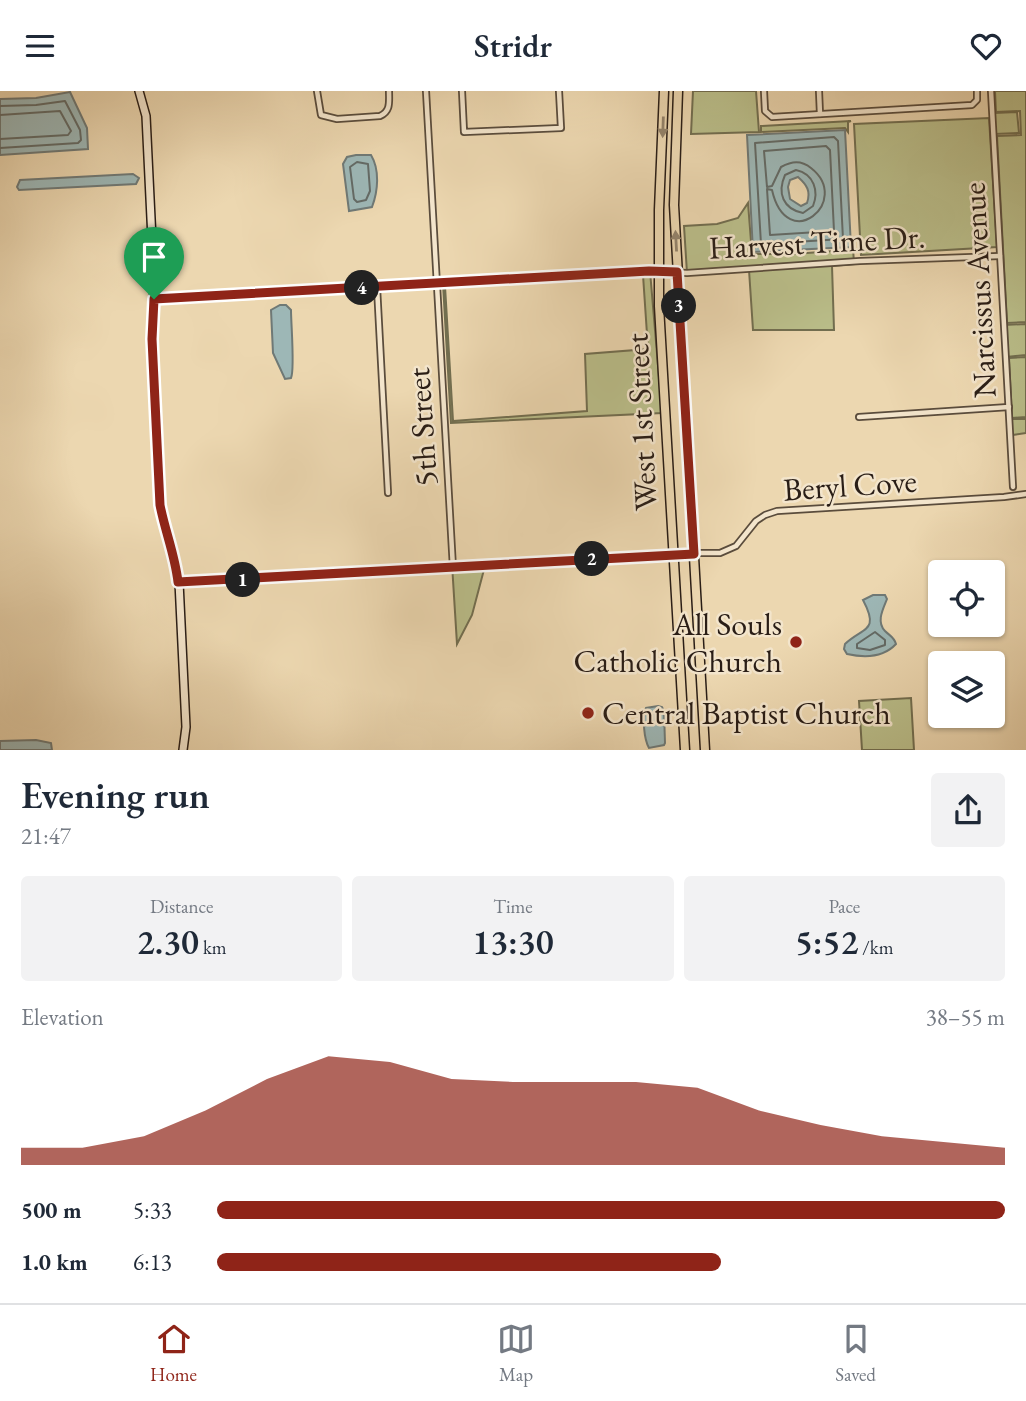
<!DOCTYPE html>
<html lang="en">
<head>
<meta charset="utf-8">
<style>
	:root { --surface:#fff; --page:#f2f2f3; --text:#1f2937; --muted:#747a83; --line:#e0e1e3; --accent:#8f2418 }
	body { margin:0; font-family:"EB Garamond",serif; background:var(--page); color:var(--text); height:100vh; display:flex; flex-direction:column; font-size:26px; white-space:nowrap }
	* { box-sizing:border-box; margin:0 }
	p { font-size:23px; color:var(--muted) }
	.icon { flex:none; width:38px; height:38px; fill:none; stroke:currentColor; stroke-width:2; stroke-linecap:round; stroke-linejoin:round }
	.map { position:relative; height:659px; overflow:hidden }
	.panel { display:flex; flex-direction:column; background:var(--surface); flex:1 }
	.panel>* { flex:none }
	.controls { position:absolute; left:928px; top:469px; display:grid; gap:14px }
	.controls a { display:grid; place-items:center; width:77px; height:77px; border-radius:7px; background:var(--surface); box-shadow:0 2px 5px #0004; font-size:35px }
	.pin { position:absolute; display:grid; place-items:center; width:60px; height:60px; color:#fff; margin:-72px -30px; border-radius:50% 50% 50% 0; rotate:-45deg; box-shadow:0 0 7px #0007 }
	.pin .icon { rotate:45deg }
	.km { position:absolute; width:35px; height:35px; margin:-18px; border-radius:50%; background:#222; color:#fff; font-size:19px; line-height:35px; text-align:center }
	.round { display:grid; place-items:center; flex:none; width:74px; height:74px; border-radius:7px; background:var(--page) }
	.summary { display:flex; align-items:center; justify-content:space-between; height:119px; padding:0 21px }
	h1 { font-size:38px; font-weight:600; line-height:52px }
	.stats { display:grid; grid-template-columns:repeat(3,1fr); gap:10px; height:119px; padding:7px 21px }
	.stats div { display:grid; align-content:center; border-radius:7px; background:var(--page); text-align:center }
	.stats b { font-size:35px; font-weight:600 }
	.stats small { font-size:19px; font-weight:400 }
	.stats p { font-size:19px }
	.chart { height:196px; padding:14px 21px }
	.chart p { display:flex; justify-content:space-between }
	.chart svg { width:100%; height:126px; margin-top:7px; fill:var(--accent); opacity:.7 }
	ul { padding:0 21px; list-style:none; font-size:23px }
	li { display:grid; grid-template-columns:112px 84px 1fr; align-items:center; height:52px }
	li i { height:18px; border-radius:9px; background:var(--accent) }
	header { display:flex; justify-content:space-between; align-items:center; height:91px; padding:0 21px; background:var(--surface); font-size:32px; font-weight:600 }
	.dock { display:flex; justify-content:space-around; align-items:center; height:98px; border-top:2px solid var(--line); background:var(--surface); font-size:19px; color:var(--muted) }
	.dock a { display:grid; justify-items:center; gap:4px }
	.dock .on { color:var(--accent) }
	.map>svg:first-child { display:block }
</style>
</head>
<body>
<header><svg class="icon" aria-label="menu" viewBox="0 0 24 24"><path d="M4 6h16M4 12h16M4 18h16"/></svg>Stridr<svg class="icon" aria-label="heart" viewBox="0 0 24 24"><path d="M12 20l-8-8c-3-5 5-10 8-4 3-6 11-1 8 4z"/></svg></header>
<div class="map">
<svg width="1026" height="659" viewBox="0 0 1026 659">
	<rect width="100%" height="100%" fill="#ecd7b0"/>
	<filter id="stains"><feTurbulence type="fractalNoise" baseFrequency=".00286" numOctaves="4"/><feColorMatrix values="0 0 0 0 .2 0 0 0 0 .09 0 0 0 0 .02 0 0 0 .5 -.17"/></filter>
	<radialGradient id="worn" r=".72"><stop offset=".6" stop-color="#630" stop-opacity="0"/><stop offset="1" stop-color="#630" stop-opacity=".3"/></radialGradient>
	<g fill="#babe8a" stroke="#726e50" stroke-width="2" fill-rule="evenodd">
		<polygon points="693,0 756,0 759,41 691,43"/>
		<polygon points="995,0 1026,0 1026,231 1007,232 997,45 1021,44 1020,20 996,21"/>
		<polygon points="1017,21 1019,42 995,43 994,22"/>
		<polygon points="989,27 997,156 861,164 854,33"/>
		<polygon points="851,30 848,31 848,41 845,37 761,41 761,35"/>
		<polygon points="748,112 752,163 793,163 848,159 853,156 854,173 832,175 834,239 753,239 749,179 687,182 684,135 717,133 738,127"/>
		<path d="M 650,180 L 662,322 L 451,332 L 443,193 ZM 643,184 L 648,258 L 585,263 L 587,320 L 453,330 L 445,195 Z"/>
		<polygon points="1026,233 1026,264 1007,266 1011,328 1026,328 1026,342 1012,344 1004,234"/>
		<polygon points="1026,266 1026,326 1012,327 1009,267"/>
		<polygon points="486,471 472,524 457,553 452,473"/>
		<polygon points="911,607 914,659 862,659 859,610"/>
	</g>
	<g fill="#9db7b6" stroke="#6f7976" stroke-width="2" fill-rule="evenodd">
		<polygon points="70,1 87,37 88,58 0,64 0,8 36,7"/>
		<path d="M 845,39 L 851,156 L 753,161 L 747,44 ZM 798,86 C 807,94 811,100 807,112 L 801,115 L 790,108 L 788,96 L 790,89 Z"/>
		<path d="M 356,64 L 371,64 C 380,79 378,100 372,116 L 349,120 L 343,73 L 347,66 Z"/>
		<polygon points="133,83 139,87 136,93 19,99 17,96 20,89"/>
		<path d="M 280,214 L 286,214 L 291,219 C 291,233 295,279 291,287 L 285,288 L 273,262 L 271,219 Z"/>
		<path d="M 873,504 L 885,504 L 887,508 C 883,518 876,531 885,540 C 890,545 894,546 896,553 C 883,567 865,567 847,563 L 844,558 L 845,553 C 863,536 880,541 863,509 Z"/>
		<path d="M 658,615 L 662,616 L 664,620 L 665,652 L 664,654 L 649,657 C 644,648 642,627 646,617 Z"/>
		<polygon points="36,649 51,652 52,659 0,659 0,650"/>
	</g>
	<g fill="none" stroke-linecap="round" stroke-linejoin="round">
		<g stroke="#636a66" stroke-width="2">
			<polyline points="0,15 36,14 65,10 80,39 81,49 78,52 0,57"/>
			<polyline points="0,24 60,20 71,40 68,44 0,48"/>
			<polygon points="834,46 838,50 843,148 761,153 755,52"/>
			<path d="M 826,55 L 830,59 L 834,140 L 770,144 L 767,98 L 772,99 C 787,165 853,110 811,77 C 801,69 792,70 781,76 L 772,95 L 767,96 L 764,60 Z"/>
			<polygon points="357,71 368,73 370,100 366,109 357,111 354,108 350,76"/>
			<path d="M 796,79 C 814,83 819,100 813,115 L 803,122 C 783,118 777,102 785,84 Z"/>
			<polygon points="875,541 885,549 885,554 870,559 857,557 857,553"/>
		</g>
		<defs>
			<g id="street">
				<path d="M 317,0 L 321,24 L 337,28 L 380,25 C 391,20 389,11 389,0"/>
				<polyline points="426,0 453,477"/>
				<polyline points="462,0 464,41 561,37 559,0"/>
				<polyline points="764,0 765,20 772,26 972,14 977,9 977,0"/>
				<polyline points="819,0 820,23"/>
				<polyline points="991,0 1013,396"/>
				<polyline points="377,196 388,402"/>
				<polyline points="154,208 649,180 687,182 860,170 1000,165"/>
				<polyline points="859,326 1009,316"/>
				<polyline points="179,491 453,477 673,462 720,462 736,455 756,430 765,424 777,420 1004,406 1026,403"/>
			</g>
			<path id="secondary" d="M 139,0 L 146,25 L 154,189 L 152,248 L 160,414 C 165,440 175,464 179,491 L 186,636 L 183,659"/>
			<g id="primary">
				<polyline points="664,0 659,119 659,215 685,659"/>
				<polyline points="678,0 674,114 705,659"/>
			</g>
		</defs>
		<use href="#street" stroke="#5a4c3c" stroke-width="8"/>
		<use href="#secondary" stroke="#291d16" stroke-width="10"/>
		<use href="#primary" stroke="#291d16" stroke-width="11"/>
		<use href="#street" stroke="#f3e5cc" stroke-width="4.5"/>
		<use href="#secondary" stroke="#f3e5cc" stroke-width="7"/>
		<use href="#primary" stroke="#ecd7b0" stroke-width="8"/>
	</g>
	<defs><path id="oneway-solid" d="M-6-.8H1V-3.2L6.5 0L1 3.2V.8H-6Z" transform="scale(1.75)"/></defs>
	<g fill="#94836b">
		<use href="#oneway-solid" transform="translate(663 36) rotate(92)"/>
		<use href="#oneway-solid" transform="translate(676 150) rotate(-93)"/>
	</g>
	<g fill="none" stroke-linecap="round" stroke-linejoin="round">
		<defs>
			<path id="route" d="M 649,180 L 677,181 L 694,463 L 178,491 C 175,464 165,440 160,414 L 152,248 L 154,208 Z"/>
		</defs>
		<use href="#route" stroke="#fff" stroke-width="14"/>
		<use href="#route" stroke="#8f2418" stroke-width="9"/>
	</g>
	<g fill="#8f2418" stroke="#f3e5cc" stroke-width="2.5">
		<circle cx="796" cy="551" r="7"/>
		<circle cx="588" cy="622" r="7"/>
	</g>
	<g text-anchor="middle" stroke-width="5" stroke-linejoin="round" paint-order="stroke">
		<g font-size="32" fill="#291d16" stroke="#f3e5cc">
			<text transform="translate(817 151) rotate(-3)" y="11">Harvest Time Dr.</text>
			<text transform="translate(979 199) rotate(-93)" y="11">Narcissus Avenue</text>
			<text transform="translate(641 331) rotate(-93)" y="11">West 1st Street</text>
			<text transform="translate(422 336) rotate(-94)" y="11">5th Street</text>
			<text transform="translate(850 394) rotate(-4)" y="11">Beryl Cove</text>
		</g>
		<g font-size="32" fill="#291d16" stroke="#f3e5cc" text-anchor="end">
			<text x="782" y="544">All Souls<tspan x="782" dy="37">Catholic Church</tspan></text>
			<text x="602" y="633" text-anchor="start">Central Baptist Church</text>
		</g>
	</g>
	<rect width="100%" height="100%" filter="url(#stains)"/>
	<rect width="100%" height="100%" fill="url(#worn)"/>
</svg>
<div class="controls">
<a><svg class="icon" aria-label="locate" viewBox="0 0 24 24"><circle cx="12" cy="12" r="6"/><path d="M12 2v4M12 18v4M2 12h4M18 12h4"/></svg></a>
<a><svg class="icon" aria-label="layers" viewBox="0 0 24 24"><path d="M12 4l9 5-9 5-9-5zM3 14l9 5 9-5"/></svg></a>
</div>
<div class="pin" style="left:154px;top:208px;background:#1e9e55"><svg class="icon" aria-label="arrive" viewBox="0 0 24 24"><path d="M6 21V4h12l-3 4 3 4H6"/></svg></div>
<b class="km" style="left:243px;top:489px">1</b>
<b class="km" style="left:592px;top:468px">2</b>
<b class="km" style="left:679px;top:215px">3</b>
<b class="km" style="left:362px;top:197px">4</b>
</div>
<section class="panel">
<div class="summary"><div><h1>Evening run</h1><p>21:47</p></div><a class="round"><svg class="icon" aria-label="share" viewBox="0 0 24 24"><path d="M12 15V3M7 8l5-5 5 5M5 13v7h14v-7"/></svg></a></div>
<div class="stats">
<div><p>Distance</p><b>2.30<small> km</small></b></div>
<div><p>Time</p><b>13:30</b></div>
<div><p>Pace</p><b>5:52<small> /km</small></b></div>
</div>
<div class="chart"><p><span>Elevation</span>38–55 m</p>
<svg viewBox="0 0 160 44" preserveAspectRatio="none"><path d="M0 44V38L10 38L20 34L30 25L40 14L50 6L60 8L70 14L80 15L90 15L100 15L110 17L120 25L130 30L140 34L150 36L160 38V44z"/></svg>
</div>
<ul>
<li><b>500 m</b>5:33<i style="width:100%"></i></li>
<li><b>1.0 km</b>6:13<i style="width:64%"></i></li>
</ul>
</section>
<nav class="dock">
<a class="on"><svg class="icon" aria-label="home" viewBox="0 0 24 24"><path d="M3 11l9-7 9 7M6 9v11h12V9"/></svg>Home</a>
<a><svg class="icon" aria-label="map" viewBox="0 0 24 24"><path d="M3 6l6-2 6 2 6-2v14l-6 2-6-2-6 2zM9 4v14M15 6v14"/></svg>Map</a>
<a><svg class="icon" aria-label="saved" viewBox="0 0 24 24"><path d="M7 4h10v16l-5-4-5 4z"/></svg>Saved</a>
</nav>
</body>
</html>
